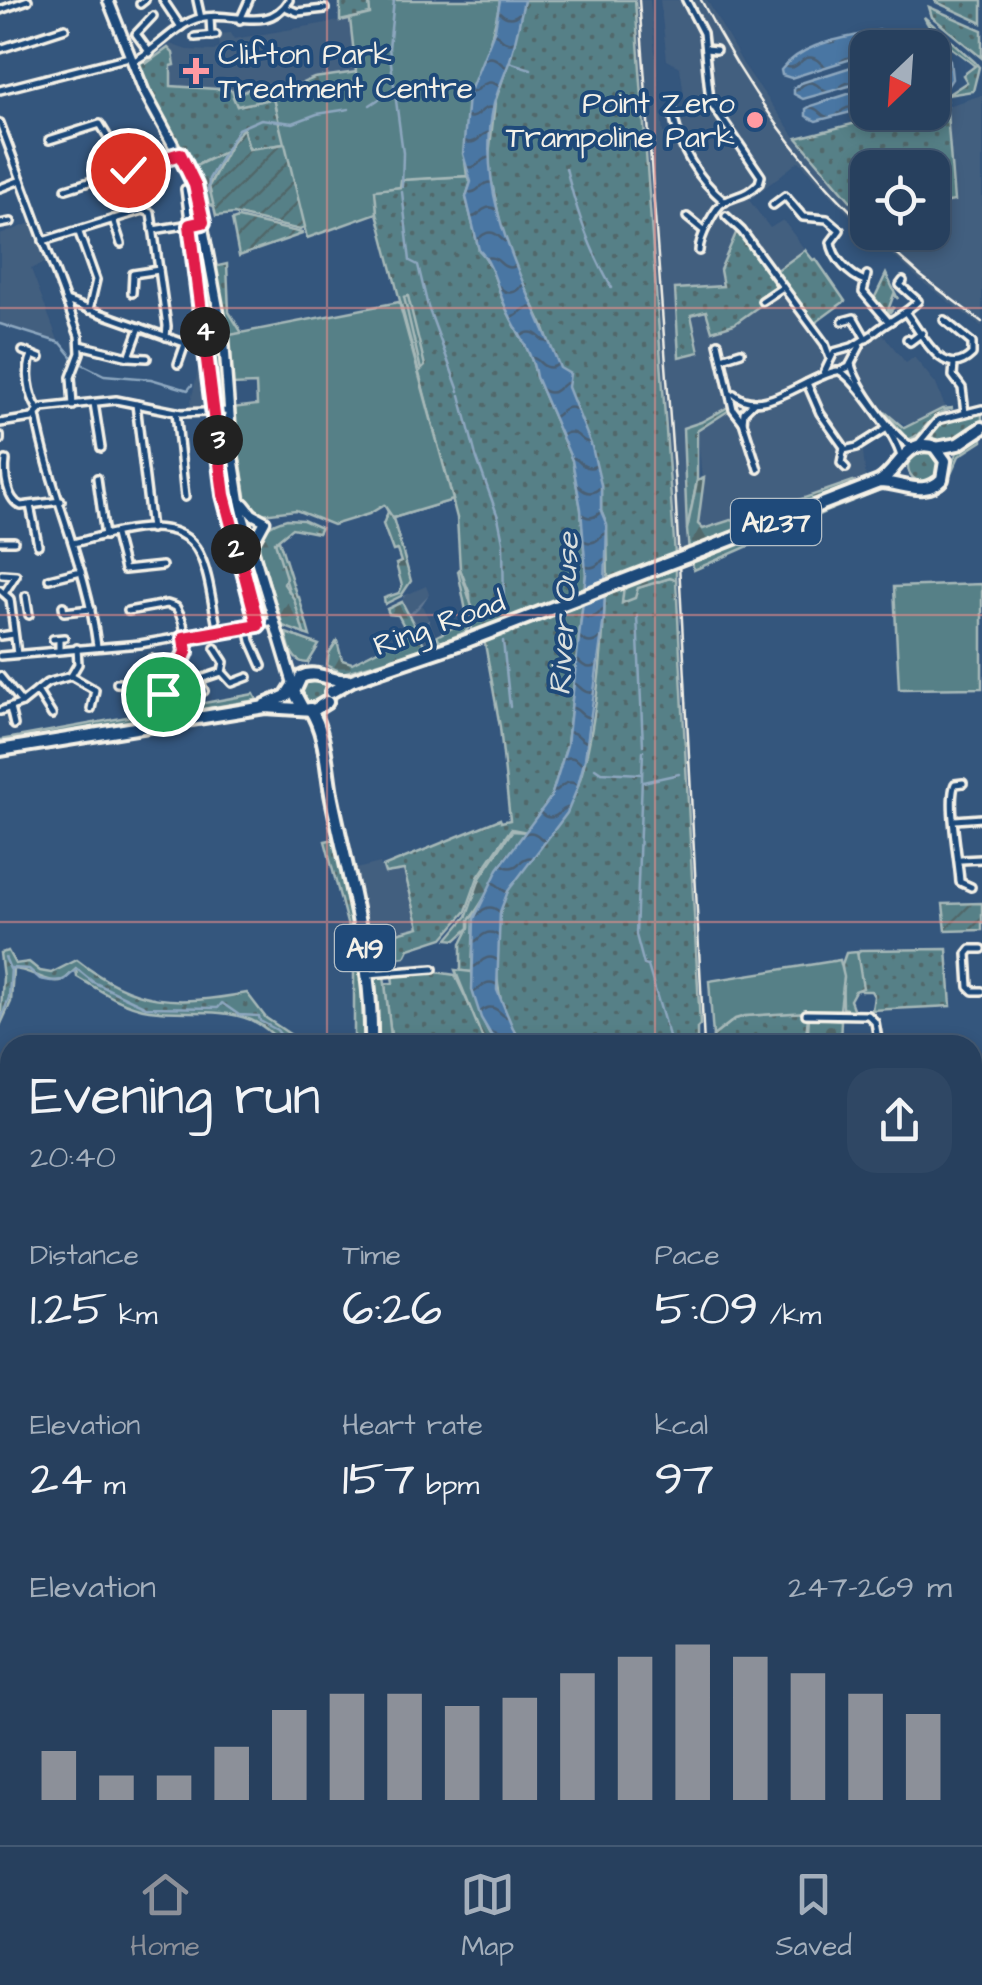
<!DOCTYPE html>
<html lang="en">
<head>
<meta charset="utf-8">
<style>
	:root { --surface:#27405e; --page:#2f4764; --text:#f1f3f6; --muted:#a4afbc; --line:#435973; --accent:#8c9099 }
	body { margin:0; font-family:"Architects Daughter",sans-serif; background:var(--page); color:var(--text); height:100vh; display:flex; flex-direction:column; font-size:38px; white-space:nowrap }
	* { box-sizing:border-box; margin:0 }
	p { font-size:32px; color:var(--muted) }
	.icon { flex:none; width:55px; height:55px; fill:none; stroke:currentColor; stroke-width:2; stroke-linecap:round; stroke-linejoin:round }
	.map { position:relative; flex:1; overflow:hidden }
	.details { position:absolute; left:0px; top:1035px; width:982px; height:810px; display:flex; flex-direction:column; background:var(--surface); border-radius:30px 30px 0 0; box-shadow:0 5px 15px #0003,0 0 0 2px var(--line) }
	.details>* { flex:none }
	.needle { width:65px; rotate:205deg }
	.tools { position:absolute; left:850px; top:30px; display:grid; gap:20px }
	.tools a { display:grid; place-items:center; width:100px; height:100px; border-radius:20px; background:var(--surface); box-shadow:0 5px 15px #0003,0 0 0 2px var(--line); font-size:50px }
	.pin { position:absolute; display:grid; place-items:center; width:85px; height:85px; color:#fff; margin:-42px; border:5px solid #fff; border-radius:50%; box-shadow:0 2px 10px #0007 }
	.km { position:absolute; width:50px; height:50px; margin:-25px; border-radius:50%; background:#222; color:#fff; font-size:28px; line-height:50px; text-align:center }
	.round { display:grid; place-items:center; flex:none; width:105px; height:105px; border-radius:30px; background:var(--page) }
	.overview { display:flex; align-items:center; justify-content:space-between; height:170px; padding:0 30px }
	h1 { font-size:55px; font-weight:600; line-height:75px }
	.figures { display:grid; grid-template-columns:repeat(3,1fr); gap:15px; height:170px; padding:10px 30px }
	.figures div { display:grid; align-content:center }
	.figures b { font-size:50px; font-weight:600 }
	.figures small { font-size:28px; font-weight:400 }
	.figures p { font-size:28px }
	.chart { height:280px; padding:20px 30px }
	.chart p { display:flex; justify-content:space-between }
	.chart svg { width:100%; height:180px; margin-top:10px; stroke:var(--accent); stroke-width:6 }
	.menu { display:flex; justify-content:space-around; align-items:center; height:140px; border-top:2px solid var(--line); background:var(--surface); font-size:28px; color:var(--muted) }
	.menu a { display:grid; justify-items:center; gap:5px }
	.menu .active { color:var(--accent) }
	.map>svg:first-child { display:block }
</style>
</head>
<body>
<div class="map">
<svg width="982" height="1845" viewBox="0 0 982 1845">
	<defs>
		<pattern id="industrial-furrows" width="10" height="10" patternUnits="userSpaceOnUse" patternTransform="scale(2.5)"><rect width="10" height="10" fill="#425e7f"/><path d="M-1 1l2-2M0 10L10 0M9 11l2-2" fill="none" stroke="#5e7691"/></pattern>
		<pattern id="grass-dots" width="8" height="8" patternUnits="userSpaceOnUse" patternTransform="scale(2.5)"><rect width="8" height="8" fill="#578087"/><path d="M2 2h.1M6 6h.1" fill="none" stroke="#51676a" stroke-width="1.8" stroke-linecap="round"/></pattern>
		<pattern id="forest-firs" width="22" height="20" patternUnits="userSpaceOnUse" patternTransform="scale(2.5)"><rect width="22" height="20" fill="#578087"/><path d="M5 1l3.5 6h-7zM16 11l3.5 6h-7z" fill="#51676a"/></pattern>
		<pattern id="cemetery-stones" width="16" height="16" patternUnits="userSpaceOnUse" patternTransform="scale(2.5)"><rect width="16" height="16" fill="#578087"/><path d="M2 7V4a2 2 0 0 1 4 0v3zM10 15v-3a2 2 0 0 1 4 0v3z" fill="#51676a"/></pattern>
		<pattern id="garden-furrows" width="10" height="10" patternUnits="userSpaceOnUse" patternTransform="scale(2.5)"><rect width="10" height="10" fill="#578087"/><path d="M-1 1l2-2M0 10L10 0M9 11l2-2" fill="none" stroke="#51676a"/></pattern>
		<pattern id="water-waves" width="16" height="10" patternUnits="userSpaceOnUse" patternTransform="scale(2.5)"><rect width="16" height="10" fill="#4876a3"/><path d="M0 5q4-4 8 0t8 0" fill="none" stroke="#485f74"/></pattern>
	</defs>
	<rect width="100%" height="100%" fill="#34567d"/>
	<filter id="ink" filterUnits="userSpaceOnUse"><feTurbulence type="fractalNoise" baseFrequency=".01" numOctaves="2"/><feDisplacementMap in="SourceGraphic" scale="20" xChannelSelector="R" yChannelSelector="G"/><feConvolveMatrix kernelMatrix="1 2 1 2 8 2 1 2 1" color-interpolation-filters="sRGB"/></filter>
	<g filter="url(#ink)">
		<g fill="#425e7f">
			<polygon points="635,0 650,0 663,133 670,133 687,117 680,67 667,60 660,0 707,0 743,64 795,137 867,219 868,232 932,232 933,205 954,200 947,106 982,95 982,327 921,281 855,221 799,161 749,200 770,228 783,220 805,250 776,271 742,227 737,231 723,286 690,315 706,311 713,331 733,324 762,305 760,299 779,284 828,350 860,350 881,332 906,363 914,357 936,384 945,407 907,425 891,418 854,446 852,448 863,451 866,480 855,485 852,482 820,495 703,529 698,525 702,479 697,424 683,428 689,551 675,555"/>
			<polygon points="350,19 357,72 314,78 301,84 257,85 233,97 232,90 171,86 171,66 175,64 173,53 168,48 170,44 187,50 214,51 220,47 218,34 231,33 234,39"/>
			<polygon points="31,223 47,262 31,269 59,343 0,324 0,235"/>
			<polygon points="201,356 205,357 211,405 208,409 189,410"/>
			<polygon points="380,863 384,873 404,869 420,928 372,939 352,870"/>
		</g>
		<polygon fill="url(#industrial-furrows)" points="426,586 429,594 422,605 439,642 425,647 402,602 404,596"/>
		<g fill="url(#grass-dots)" stroke="#a6b8b8" stroke-width="2.5">
			<polygon points="340,0 369,0 371,14 340,21"/>
			<polygon points="524,0 635,0 675,555 608,583 607,526 601,511 601,485 544,328 505,245 488,164 495,102 511,55"/>
			<polygon points="935,0 982,0 982,23 936,2"/>
			<polygon points="929,7 982,30 982,58 932,17"/>
			<path d="M 924,17 L 975,62 L 979,67 L 973,91 L 947,95 L 967,82 L 963,75 L 975,66 C 958,51 934,40 924,17 Z"/>
			<polygon points="168,48 173,53 175,65 171,66 171,86 232,90 237,106 273,98 285,144 249,149 244,130 227,151 192,167 155,106 137,67 141,60 159,50 147,61 142,60 147,63"/>
			<polygon points="946,100 954,201 933,205 932,168 868,168 866,219 797,138 896,113 932,112 933,103"/>
			<path d="M 467,176 L 471,182 L 466,197 L 479,250 C 492,262 497,286 503,301 C 513,327 532,349 536,377 L 572,460 L 581,509 L 586,574 L 567,745 L 551,797 L 527,832 L 511,829 L 478,877 L 466,911 L 443,938 L 409,949 L 405,957 L 397,958 L 393,949 L 378,950 L 375,939 L 419,927 L 404,870 L 385,873 L 383,867 L 500,819 L 501,822 L 510,820 L 500,727 L 484,638 L 535,611 L 472,633 L 470,594 L 460,569 L 457,518 L 377,213 L 374,190 L 400,187 L 400,180 Z"/>
			<polygon points="195,226 199,227 219,335 225,406 220,409 216,405 210,358 217,357 216,351 210,355 214,324 210,324 208,341 193,228"/>
			<polygon points="737,231 776,286 760,298 762,304 734,324 712,331 706,311 691,315 699,352 679,357 675,289 723,286 720,270"/>
			<polygon points="805,250 813,260 816,259 845,301 815,323 776,271"/>
			<polygon points="227,264 229,312 242,333 228,336 214,267"/>
			<polygon points="886,274 898,299 894,294 887,313 894,307 887,316 874,299"/>
			<polygon points="730,406 728,411 697,431 697,481 687,530 683,428 701,422"/>
			<path d="M 953,408 C 925,416 927,433 908,440 L 885,412 L 904,428 L 942,409 Z"/>
			<polygon points="982,413 982,424 955,440 933,441 932,433 938,424"/>
			<polygon points="223,414 241,519 232,526 217,416"/>
			<polygon points="982,433 982,441 959,456 945,487 933,494 918,496 888,487 830,510 828,506 884,485 906,486 944,482 957,452"/>
			<circle cx="924" cy="466" r="16"/>
			<polygon points="853,481 855,485 764,521 770,510"/>
			<polygon points="241,522 269,614 264,621 258,620 232,528"/>
			<path d="M 279,540 L 297,597 L 299,597 L 310,636 L 304,634 C 293,601 283,576 275,542 Z"/>
			<path d="M 670,578 L 676,580 L 700,1025 L 697,1028 L 697,1045 L 525,1045 C 506,1023 497,997 497,968 C 497,950 496,932 500,914 C 508,869 559,836 576,791 C 595,741 603,648 605,594 L 624,586 L 623,602 L 637,588 Z"/>
			<circle cx="313" cy="692" r="13"/>
			<polygon points="335,839 357,926 348,927 325,841"/>
			<polygon points="477,911 474,919 472,972 461,971 461,944 469,928 469,920"/>
			<polygon points="947,949 951,1006 872,1010 874,996 871,991 861,991 856,957 860,950"/>
			<path d="M 8,951 L 15,964 L 29,962 L 40,971 L 51,973 L 77,960 C 135,1006 176,1006 247,993 L 266,1018 L 306,1045 C 270,1045 279,1032 251,1020 C 218,1007 183,1015 149,1010 C 123,1006 99,990 77,977 L 76,969 C 71,973 68,978 63,980 C 50,986 30,969 13,969 L 11,1002 L 0,1026 L 3,977 L 0,953 Z"/>
			<polygon points="429,971 455,975 488,1045 392,1045 385,984 393,983 392,975"/>
			<polygon points="802,1012 808,1017 805,1045 713,1045 713,1036 735,1019 745,1016"/>
			<polygon points="973,1172 982,1173 982,1311 973,1310"/>
		</g>
		<g fill="url(#forest-firs)" stroke="#a6b8b8" stroke-width="2.5">
			<polygon points="357,72 358,81 237,106 233,97 257,85 300,84 314,78"/>
			<polygon points="227,151 209,186 214,206 209,205 204,184 200,184 192,168"/>
			<polygon points="408,296 425,366 421,370 404,297"/>
			<polygon points="445,469 453,500 393,518 411,581 401,596 385,604 384,598 399,593 402,586 396,564 401,562 397,550 393,551 383,524 388,512 386,507"/>
			<polygon points="704,478 698,524 703,529 759,511 763,506 769,506 770,510 764,521 689,551 687,530 697,481"/>
			<polygon points="828,506 830,510 694,570 691,560"/>
			<path d="M 287,519 L 303,520 L 321,528 L 318,533 L 292,528 L 275,542 L 286,578 L 284,584 L 294,599 L 304,634 L 283,626 L 259,549 C 259,530 271,523 287,519 Z"/>
			<polygon points="676,565 676,580 670,578 638,588 635,598 622,603 624,586"/>
			<polygon points="460,569 476,619 465,632 440,643 437,636 460,624 467,616 458,571"/>
			<polygon points="402,602 426,648 343,673 327,665 329,653 337,641 342,660 352,663 405,636 406,630 398,615 389,614 387,609"/>
			<path d="M 286,633 L 319,645 L 308,663 C 292,663 289,647 286,633 Z"/>
			<path d="M 254,694 L 257,700 C 171,713 86,732 0,747 L 0,740 Z"/>
			<path d="M 512,831 L 527,832 C 502,858 491,894 469,920 L 469,928 L 456,940 L 448,939 L 467,916 L 480,878 Z"/>
			<polygon points="357,926 363,976 365,1045 354,1045 354,965 348,927"/>
			<polygon points="857,952 863,988 855,991 850,1000 854,1011 843,1008 842,964 846,953"/>
			<path d="M 455,970 L 472,972 C 473,997 482,1025 497,1045 L 488,1045 L 482,1037 Z"/>
			<path d="M 384,975 L 392,1045 L 378,1045 C 374,1024 370,998 375,977 Z"/>
		</g>
		<polygon fill="url(#cemetery-stones)" stroke="#a6b8b8" stroke-width="2.5" points="809,1017 841,1020 840,1045 807,1045"/>
		<g fill="#578087" stroke="#a6b8b8" stroke-width="2.5">
			<path d="M 369,0 L 500,0 C 491,58 456,117 467,176 L 401,180 L 400,187 L 375,190 L 377,213 L 307,238 L 273,98 L 357,81 L 350,19 L 370,14 Z"/>
			<polygon points="399,302 453,500 393,518 384,505 369,514 333,525 296,510 262,514 247,502 232,408 257,405 256,384 231,385 230,335"/>
			<polygon points="982,584 982,688 899,689 894,587"/>
			<polygon points="840,960 844,977 840,1010 745,1016 735,1019 713,1036 709,981"/>
		</g>
		<g fill="url(#garden-furrows)" stroke="#a6b8b8" stroke-width="2.5">
			<polygon points="243,128 249,149 285,144 305,227 300,230 234,214 216,216 209,186 232,142"/>
			<polygon points="238,218 302,233 302,234 239,256 232,220"/>
			<polygon points="982,903 982,930 946,931 943,904"/>
		</g>
		<g fill="url(#water-waves)" stroke="#8da7bf" stroke-width="2.5">
			<path d="M 500,0 L 524,0 C 520,20 516,41 510,60 C 505,74 498,89 494,104 C 473,200 526,282 560,368 L 570,374 L 568,387 L 592,447 L 601,485 L 601,511 L 607,525 L 604,617 L 585,759 L 577,789 L 567,813 L 508,891 L 500,912 L 497,990 L 515,1033 L 525,1045 L 497,1045 L 481,1018 L 472,990 L 474,919 L 498,869 L 551,797 L 567,745 L 586,574 L 581,509 L 572,460 L 536,377 C 532,349 513,327 503,301 C 497,286 492,262 479,250 L 466,197 L 471,182 L 463,154 L 468,96 L 495,29 Z"/>
			<path d="M 881,30 L 901,32 L 902,42 L 890,47 L 868,48 L 867,54 L 791,78 L 782,75 L 781,70 C 805,40 846,39 881,30 Z"/>
			<polygon points="938,45 950,60 952,79 948,85 933,92 932,47"/>
			<polygon points="867,62 867,81 803,99 794,94 794,88 801,83"/>
			<polygon points="867,88 867,108 816,121 806,116 806,109 811,106"/>
		</g>
		<g fill="none" stroke-linecap="round" stroke-linejoin="round">
			<g stroke="#8da7bf" stroke-width="2.5">
				<polyline points="394,0 389,48 403,153 402,187"/>
				<polyline points="509,62 531,69"/>
				<polyline points="370,105 393,90"/>
				<path d="M 566,168 C 576,210 590,251 612,288"/>
				<polyline points="208,191 209,179 238,129 261,119 293,123 317,114 349,109"/>
				<polyline points="402,192 410,261 418,265 428,307 459,391"/>
				<polyline points="0,324 61,343 75,360"/>
				<polyline points="210,344 212,323"/>
				<polyline points="80,363 104,375 151,379 188,390 192,385"/>
				<polyline points="460,395 476,456 498,517 503,542 504,610"/>
				<polyline points="637,616 643,745"/>
				<polyline points="503,641 510,707"/>
				<polyline points="643,751 636,935 644,965 648,966 666,1027"/>
				<polyline points="595,768 601,772 642,774"/>
				<polyline points="643,782 679,774"/>
				<polyline points="5,957 10,969"/>
				<polyline points="0,1022 9,998 11,968 29,969 40,979 51,981 64,980 77,969 93,982 146,1007 218,1008 222,1003 239,1015 259,1016 260,1021 277,1030 288,1045"/>
				<polyline points="667,1029 671,1045"/>
				<polyline points="686,1045 699,1041"/>
				<polyline points="972,1294 982,1295"/>
				<polyline points="0,1347 10,1358"/>
				<polyline points="0,1557 10,1542"/>
				<polyline points="352,1835 353,1845"/>
				<polyline points="716,1845 718,1835"/>
			</g>
			<defs>
				<g id="minor">
					<polyline points="163,0 181,27"/>
					<polyline points="197,0 201,18"/>
					<path d="M 686,0 L 703,33 L 710,101 L 761,176 L 759,183 C 745,197 739,194 724,202 C 715,207 699,238 699,251"/>
					<polyline points="140,4 145,0"/>
					<polyline points="285,7 297,12 325,9"/>
					<polyline points="0,10 28,0"/>
					<polyline points="210,17 211,36"/>
					<polyline points="240,20 249,0"/>
					<polyline points="195,37 216,35"/>
					<polyline points="0,49 65,28"/>
					<polyline points="705,49 716,50"/>
					<polyline points="150,53 136,34 153,16"/>
					<path d="M 134,61 C 157,50 177,23 200,18 C 232,10 267,35 289,0"/>
					<polyline points="0,90 129,57"/>
					<path d="M 673,111 C 677,146 698,179 725,202"/>
					<polyline points="0,123 79,336 80,353 71,377 73,406"/>
					<polyline points="49,140 100,124 128,170"/>
					<polyline points="0,188 21,180"/>
					<polyline points="66,189 177,155"/>
					<polyline points="185,189 224,495 257,625"/>
					<path d="M 773,205 L 785,196 L 803,217 L 827,219 L 840,230 L 831,242 C 833,258 849,275 865,281"/>
					<polyline points="726,216 742,231 825,344 830,358"/>
					<polyline points="687,217 703,230"/>
					<polyline points="113,219 121,244"/>
					<polyline points="0,224 11,222"/>
					<polyline points="78,230 96,280 89,310"/>
					<polyline points="153,230 203,222"/>
					<polyline points="43,241 143,210 151,213 167,326 166,337"/>
					<polyline points="867,275 863,292 888,321"/>
					<polyline points="132,293 133,274 159,270"/>
					<polyline points="66,301 204,350"/>
					<polyline points="762,301 783,287"/>
					<path d="M 906,313 C 921,332 943,383 972,354 L 972,343 L 944,320"/>
					<polyline points="843,321 854,318 866,339"/>
					<path d="M 875,332 C 889,320 905,315 918,301 L 900,285 L 903,281"/>
					<polyline points="907,339 910,342 922,333"/>
					<polyline points="718,343 733,409 743,422 758,469"/>
					<polyline points="80,345 129,357 140,327"/>
					<polyline points="23,351 40,358"/>
					<path d="M 32,355 C 25,370 29,395 38,409"/>
					<polyline points="129,357 147,358"/>
					<polyline points="722,358 741,352"/>
					<polyline points="178,364 185,344"/>
					<path d="M 851,364 C 856,385 893,438 913,447"/>
					<polyline points="954,364 953,376 962,388 965,413"/>
					<path d="M 840,371 C 858,383 896,436 901,457"/>
					<polyline points="840,371 849,367 860,346"/>
					<polyline points="824,373 834,352 852,347 871,335"/>
					<polyline points="807,383 820,413 844,447 841,463 846,468"/>
					<path d="M 734,394 C 762,419 807,376 837,371"/>
					<polyline points="94,403 101,448"/>
					<polyline points="136,404 151,529"/>
					<polyline points="176,412 185,497"/>
					<path d="M 36,415 C 50,493 87,566 97,646"/>
					<polyline points="743,422 744,412 753,403"/>
					<polyline points="0,423 32,418 42,408 116,400 181,413 229,411"/>
					<polyline points="0,436 0,440"/>
					<polyline points="918,444 938,420 982,409"/>
					<polyline points="844,450 857,447 884,430"/>
					<path d="M 6,460 C 4,475 7,500 21,506 L 61,501"/>
					<polyline points="97,478 105,536"/>
					<polyline points="30,505 38,545"/>
					<polyline points="115,535 124,570 162,566"/>
					<polyline points="0,541 14,541"/>
					<path d="M 73,543 C 109,535 177,509 199,553 C 210,575 212,606 218,631"/>
					<polyline points="2,574 16,575 5,592"/>
					<polyline points="49,579 81,571"/>
					<polyline points="0,590 10,599 17,654"/>
					<polyline points="26,596 29,615"/>
					<polyline points="63,606 64,612 91,609"/>
					<path d="M 128,611 L 167,604 L 176,607 C 189,628 187,654 174,675 C 161,681 149,671 135,679 L 131,684 L 131,698 L 136,699"/>
					<polyline points="248,627 251,641 262,666"/>
					<polyline points="0,636 14,634"/>
					<polyline points="53,639 64,638"/>
					<polyline points="59,639 59,650"/>
					<polyline points="215,648 224,662 222,672 232,683 248,677"/>
					<polyline points="0,656 140,644 275,621"/>
					<polyline points="177,672 195,681 222,672"/>
					<polyline points="148,675 152,659"/>
					<polyline points="0,676 22,703"/>
					<polyline points="71,676 95,690 91,709"/>
					<polyline points="199,680 204,691"/>
					<polyline points="117,683 131,684"/>
					<polyline points="37,691 52,715"/>
					<polyline points="159,698 163,694 164,678"/>
					<polyline points="10,708 14,725"/>
					<polyline points="0,711 22,703 47,683 71,676 78,664 77,648"/>
					<path d="M 963,783 L 955,784 C 947,801 959,860 960,882 L 971,887"/>
					<polyline points="955,820 982,818"/>
					<polyline points="961,860 982,859"/>
					<polyline points="982,949 971,949 967,954 969,987 973,991 982,991"/>
					<polyline points="368,974 433,969"/>
					<polyline points="806,1014 868,1015 875,1022 879,1045"/>
					<polyline points="972,1080 982,1081"/>
					<polyline points="972,1459 982,1449"/>
					<polyline points="0,1591 10,1593"/>
				</g>
				<g id="major">
					<polyline points="108,0 144,91 195,185 224,340 232,449 242,513 294,687"/>
					<polyline points="244,504 252,514 265,521 252,545"/>
				</g>
				<g id="highway">
					<polyline points="936,448 958,444 982,428"/>
					<path d="M 701,551 L 879,482 C 900,469 906,437 935,447 L 945,461 L 942,479 C 924,498 902,482 879,482"/>
					<polyline points="331,692 352,680 464,642 664,565"/>
					<polyline points="265,705 286,696 293,685"/>
					<path d="M 302,707 L 294,692 L 301,677 C 317,669 330,682 346,680"/>
					<path d="M 310,709 C 327,735 326,770 332,799 C 349,881 373,961 371,1045"/>
					<polyline points="0,750 265,707 314,710 327,702"/>
					<polyline points="402,1845 403,1835"/>
				</g>
			</defs>
			<use href="#minor" stroke="#f4f1e8" stroke-width="12"/>
			<use href="#major" stroke="#f4f1e8" stroke-width="15"/>
			<use href="#highway" stroke="#f4f1e8" stroke-width="18"/>
			<use href="#minor" stroke="#1f4a7a" stroke-width="5"/>
			<use href="#major" stroke="#1f4a7a" stroke-width="8"/>
			<use href="#highway" stroke="#1f4a7a" stroke-width="10"/>
			<g stroke="#f4f1e8" stroke-width="2.5">
				<polyline points="639,0 675,486 704,1045"/>
				<path d="M 701,0 C 744,84 799,163 868,228"/>
				<polyline points="872,232 921,276 982,322"/>
				<polyline points="746,1835 747,1845"/>
			</g>
			<defs>
				<polyline id="highway-bridge" points="664,565 701,551"/>
			</defs>
			<use href="#highway-bridge" stroke="#f4f1e8" stroke-width="18" stroke-linecap="butt"/>
			<use href="#highway-bridge" stroke="#1f4a7a" stroke-width="10"/>
		</g>
	</g>
	<g fill="none" stroke-linecap="round" stroke-linejoin="round" filter="url(#ink)">
		<defs>
			<polyline id="route" points="128,170 180,154 195,185 203,222 190,225 224,495 258,625 184,638 186,652 177,672 164,678 163,694"/>
		</defs>
		<use href="#route" stroke="#fff" stroke-width="20"/>
		<use href="#route" stroke="#e11d48" stroke-width="12"/>
	</g>
	<path fill="none" stroke="#e58c88" stroke-width="2.5" stroke-opacity="0.55" d="M 327,0 L 327,1045M 655,0 L 655,1045M 0,308 L 982,308M 0,615 L 982,615M 0,922 L 982,922M 0,1230 L 10,1230M 972,1230 L 982,1230M 0,1538 L 10,1538M 972,1538 L 982,1538M 327,1835 L 327,1845M 655,1835 L 655,1845"/>
	<g fill="#ff9aa2" stroke="#1f4a7a" stroke-width="4">
		<path d="M191 56h10v10h10v10h-10v10h-10v-10h-10v-10h10z"/>
		<circle cx="755" cy="120" r="10"/>
	</g>
	<g text-anchor="middle" stroke-width="8" stroke-linejoin="round" paint-order="stroke">
		<g fill="#1f4a7a" stroke="#b4bfc7" stroke-width="2.5">
			<rect x="731" y="499" width="90" height="46" rx="8"/>
			<rect x="335" y="925" width="60" height="46" rx="8"/>
		</g>
		<g font-size="28" font-weight="bold" fill="#f4f1e8">
			<text x="776" y="532">A1237</text>
			<text x="365" y="958">A19</text>
		</g>
		<g font-size="30" fill="#f4f1e8" stroke="#1f4a7a" text-anchor="start">
			<text x="218" y="64">Clifton Park<tspan x="218" dy="34">Treatment Centre</tspan></text>
			<text x="735" y="113" text-anchor="end">Point Zero<tspan x="735" dy="34">Trampoline Park</tspan></text>
		</g>
		<g font-size="30" fill="#f4f1e8" stroke="#1f4a7a">
			<text transform="translate(439 623) rotate(-20)" y="10">Ring Road</text>
		</g>
		<g font-size="32" font-style="italic" fill="#dadfde" stroke="#1f4a7a">
			<text transform="translate(563 614) rotate(-87)" y="11">River Ouse</text>
		</g>
	</g>
</svg>
<div class="tools">
<a><svg class="needle" viewBox="-14 -14 28 28"><path d="M0-13l5 13h-10z" fill="#e53935"/><path d="M0 13l5-13h-10z" fill="#a4afbc"/></svg></a>
<a><svg class="icon" aria-label="locate" viewBox="0 0 24 24"><circle cx="12" cy="12" r="6"/><path d="M12 2v4M12 18v4M2 12h4M18 12h4"/></svg></a>
</div>
<div class="pin" style="left:163px;top:694px;background:#1e9e55"><svg class="icon" aria-label="arrive" viewBox="0 0 24 24"><path d="M6 21V4h12l-3 4 3 4H6"/></svg></div>
<div class="pin" style="left:128px;top:170px;background:#d93025"><svg class="icon" aria-label="check" viewBox="0 0 24 24"><path d="M5 12l5 5 9-10"/></svg></div>
<b class="km" style="left:236px;top:549px">2</b>
<b class="km" style="left:218px;top:440px">3</b>
<b class="km" style="left:205px;top:332px">4</b>
<section class="details">
<div class="overview"><div><h1>Evening run</h1><p>20:40</p></div><a class="round"><svg class="icon" aria-label="share" viewBox="0 0 24 24"><path d="M12 15V3M7 8l5-5 5 5M5 13v7h14v-7"/></svg></a></div>
<div class="figures">
<div><p>Distance</p><b>1.25<small> km</small></b></div>
<div><p>Time</p><b>6:26</b></div>
<div><p>Pace</p><b>5:09<small> /km</small></b></div>
</div>
<div class="figures">
<div><p>Elevation</p><b>24<small> m</small></b></div>
<div><p>Heart rate</p><b>157<small> bpm</small></b></div>
<div><p>kcal</p><b>97</b></div>
</div>
<div class="chart"><p><span>Elevation</span>247–269 m</p>
<svg viewBox="0 0 160 44" preserveAspectRatio="none"><path d="M5 44V32M15 44V38M25 44V38M35 44V31M45 44V22M55 44V18M65 44V18M75 44V21M85 44V19M95 44V13M105 44V9M115 44V6M125 44V9M135 44V13M145 44V18M155 44V23"/></svg>
</div>
</section>
</div>
<nav class="menu">
<a class="active"><svg class="icon" aria-label="home" viewBox="0 0 24 24"><path d="M3 11l9-7 9 7M6 9v11h12V9"/></svg>Home</a>
<a><svg class="icon" aria-label="map" viewBox="0 0 24 24"><path d="M3 6l6-2 6 2 6-2v14l-6 2-6-2-6 2zM9 4v14M15 6v14"/></svg>Map</a>
<a><svg class="icon" aria-label="saved" viewBox="0 0 24 24"><path d="M7 4h10v16l-5-4-5 4z"/></svg>Saved</a>
</nav>
</body>
</html>
